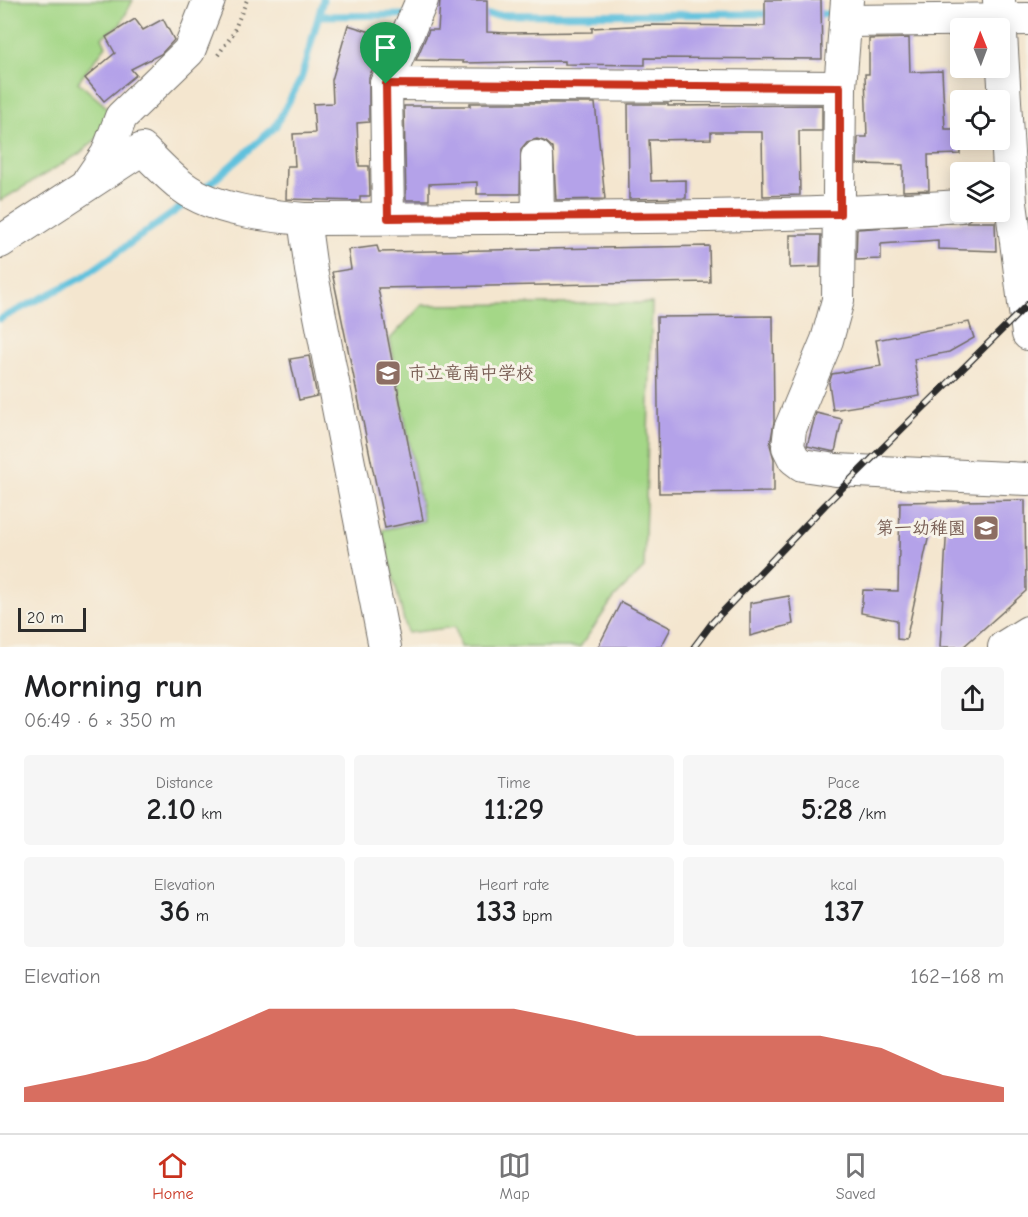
<!DOCTYPE html>
<html lang="en">
<head>
<meta charset="utf-8">
<style>
	:root { --surface:#fff; --page:#f6f6f6; --text:#202124; --muted:#757577; --line:#e0e0e0; --accent:#c8321e }
	body { margin:0; font-family:"Comic Neue","Klee One",sans-serif; background:var(--page); color:var(--text); height:100vh; display:flex; flex-direction:column; font-size:22px; white-space:nowrap }
	* { box-sizing:border-box; margin:0 }
	p { font-size:20px; color:var(--muted) }
	.icon { flex:none; width:33px; height:33px; fill:none; stroke:currentColor; stroke-width:2; stroke-linecap:round; stroke-linejoin:round }
	.map { position:relative; height:647px; overflow:hidden }
	.sheet { display:flex; flex-direction:column; background:var(--surface); flex:1 }
	.sheet>* { flex:none }
	.needle { width:39px; rotate:359deg }
	.buttons { position:absolute; left:950px; top:18px; display:grid; gap:12px }
	.buttons a { display:grid; place-items:center; width:60px; height:60px; border-radius:6px; background:var(--surface); box-shadow:0 3px 15px #0003; font-size:30px }
	.scale { position:absolute; left:18px; bottom:15px; width:68px; box-sizing:border-box; padding-left:6px; border:3px solid #2b2b2b; border-top:0; font-size:16px; line-height:21px; white-space:nowrap; color:#2b2b2b; -webkit-text-stroke:4px #f7f3e8; paint-order:stroke }
	.pin { position:absolute; display:grid; place-items:center; width:51px; height:51px; color:#fff; margin:-62px -26px; border-radius:50% 50% 50% 0; rotate:-45deg; box-shadow:0 0 6px #0007 }
	.pin .icon { rotate:45deg }
	.round { display:grid; place-items:center; flex:none; width:63px; height:63px; border-radius:6px; background:var(--page) }
	.headline { display:flex; align-items:center; justify-content:space-between; height:102px; padding:0 24px }
	h1 { font-size:33px; font-weight:700; line-height:45px }
	.figures { display:grid; grid-template-columns:repeat(3,1fr); gap:9px; height:102px; padding:6px 24px }
	.figures div { display:grid; align-content:center; border-radius:6px; background:var(--page); text-align:center }
	.figures b { font-size:30px; font-weight:700 }
	.figures small { font-size:16px; font-weight:400 }
	.figures p { font-size:16px }
	.chart { height:168px; padding:12px 24px }
	.chart p { display:flex; justify-content:space-between }
	.chart svg { width:100%; height:108px; margin-top:6px; fill:var(--accent); opacity:.7 }
	.tabs { display:flex; justify-content:space-around; align-items:center; height:84px; border-top:2px solid var(--line); background:var(--surface); font-size:16px; color:var(--muted) }
	.tabs a { display:grid; justify-items:center; gap:3px }
	.tabs .selected { color:var(--accent) }
	.map>svg:first-child { display:block }
</style>
</head>
<body>
<div class="map">
<svg width="1028" height="647" viewBox="0 0 1028 647">
	<rect width="100%" height="100%" fill="#f7f3e8"/>
	<filter id="ink" filterUnits="userSpaceOnUse"><feTurbulence type="fractalNoise" baseFrequency=".0167" numOctaves="2"/><feDisplacementMap in="SourceGraphic" scale="12" xChannelSelector="R" yChannelSelector="G"/><feConvolveMatrix kernelMatrix="1 2 1 2 8 2 1 2 1" color-interpolation-filters="sRGB"/></filter>
	<filter id="wash" filterUnits="userSpaceOnUse"><feTurbulence type="fractalNoise" baseFrequency=".008" numOctaves="4" result="noise"/><feDisplacementMap in="SourceGraphic" scale="24" xChannelSelector="R" yChannelSelector="G"/><feGaussianBlur stdDeviation="1.35" result="paint"/><feColorMatrix in="noise" values="0 0 0 0 0 0 0 0 0 0 0 0 0 0 0 0 0 1.4 0 .05"/><feComposite in="paint" operator="in"/></filter>
	<g filter="url(#wash)">
		<rect width="100%" height="100%" fill="#f4e6cf"/>
		<g fill="#a4d787" stroke="#688159" stroke-width="1.5">
			<polygon points="0,0 133,0 120,25 102,37 106,46 78,82 110,110 101,135 79,154 0,201"/>
			<polygon points="652,303 644,568 614,598 580,647 460,647 455,627 407,633 382,530 424,521 390,339 422,305"/>
		</g>
		<g fill="none" stroke-linecap="round" stroke-linejoin="round">
			<g stroke="#5fc1dd" stroke-width="7">
				<polyline points="814,14 829,14"/>
				<polyline points="478,15 773,14"/>
				<polyline points="319,16 407,15"/>
				<polyline points="204,189 275,127 301,79 323,0"/>
				<polyline points="0,319 83,277 191,200"/>
			</g>
		</g>
		<g id="blocks">
			<g fill="#b4a2e9">
				<polygon points="440,0 487,0 487,32 508,33 592,32 592,28 651,25 765,26 765,0 821,0 822,59 645,58 645,65 565,64 565,61 463,63 463,61 416,60 429,30 438,30"/>
				<polygon points="135,19 143,30 163,19 174,40 161,54 131,69 136,75 104,101 85,78 115,53 106,37"/>
				<polygon points="348,25 387,37 369,77 369,122 357,123 359,166 369,166 370,196 360,196 360,201 286,199 287,166 295,166 293,134 315,133 313,104 333,103 332,80"/>
				<polygon points="909,38 910,72 942,71 945,129 960,129 960,154 928,155 929,190 903,191 903,165 857,164 858,137 867,137 865,74 869,74 869,39"/>
				<polygon points="470,103 595,103 605,199 556,200 553,148 546,142 537,139 527,142 521,149 520,194 477,194 477,182 429,184 429,200 406,200 404,106 470,106"/>
				<polygon points="628,104 668,104 668,106 822,105 822,131 799,131 800,195 763,196 762,132 711,132 711,139 649,140 651,181 686,180 686,198 629,199"/>
				<polygon points="966,222 995,222 996,251 938,249 938,240 881,244 881,259 856,260 857,229"/>
				<polygon points="790,235 821,235 820,267 790,268"/>
				<polygon points="377,246 379,252 709,246 710,282 378,288 423,520 385,528 332,272 351,269 348,250"/>
				<polygon points="773,316 774,422 770,445 774,459 774,492 659,493 657,317"/>
				<polygon points="969,322 974,338 949,352 914,359 920,396 833,410 829,383 832,374 881,366 876,340"/>
				<polygon points="309,356 317,396 299,400 290,359"/>
				<polygon points="816,413 842,419 835,452 807,446"/>
				<polygon points="1025,500 1026,591 963,647 940,647 947,523 932,521 906,640 897,639 897,620 861,613 863,590 898,591 900,502"/>
				<polygon points="789,596 793,624 750,636 750,603"/>
				<polygon points="621,602 671,628 661,647 598,647"/>
			</g>
		</g>
	</g>
	<g filter="url(#ink)">
		<use href="#blocks" fill-opacity="0" stroke="#716c64" stroke-width="1.5"/>
		<g fill="none" stroke-linecap="round" stroke-linejoin="round">
			<defs>
				<g id="minor">
					<polyline points="847,0 840,87 838,300 827,340 790,429 788,447 794,459 802,465 836,470 1028,479"/>
					<polyline points="999,0 1011,203 1028,334"/>
					<polyline points="846,21 1028,19"/>
					<polyline points="386,84 840,87"/>
					<polyline points="537,157 538,218"/>
					<polyline points="90,179 107,154 121,117 189,51 209,0"/>
					<polyline points="388,218 386,84 422,0"/>
					<polyline points="304,219 311,270 385,647"/>
					<path d="M 0,242 L 142,149 C 155,161 168,176 183,187 C 213,210 268,216 304,219 C 523,217 742,220 960,206"/>
					<polyline points="1004,647 1028,632"/>
				</g>
			</defs>
			<use href="#minor" stroke="#716c64" stroke-width="34"/>
			<polyline stroke="#716c64" stroke-width="4" stroke-dasharray="1.5 4.5" stroke-linecap="butt" points="218,55 232,35 247,0"/>
			<use href="#minor" stroke="#fff" stroke-width="32"/>
			<defs>
				<polyline id="rail" points="694,647 712,623 825,505 1028,304"/>
			</defs>
			<use href="#rail" stroke="#2b2b2b" stroke-width="7"/>
			<use href="#rail" stroke="#f7f3e8" stroke-width="4.5" stroke-dasharray="14" stroke-linecap="butt"/>
		</g>
	</g>
	<g fill="none" stroke-linecap="round" stroke-linejoin="round" filter="url(#ink)">
		<defs>
			<polygon id="route" points="386,84 840,87 840,214 388,218"/>
		</defs>
		<use href="#route" stroke="#fff" stroke-width="12"/>
		<use href="#route" stroke="#c8321e" stroke-width="8"/>
	</g>
	<defs>
		<symbol id="school-square" viewBox="-11 -11 22 22"><rect x="-9" y="-9" width="18" height="18" rx="4" fill="#8d6e63" stroke="#f7f3e8"/><path d="M0-5L7-2L0 1L-7-2ZM-4 1L0 2.5L4 1V4Q0 6-4 4Z" fill="#fff"/></symbol>
	</defs>
	<g fill-rule="evenodd">
		<use href="#school-square" x="373" y="358" width="30" height="30"/>
		<use href="#school-square" x="971" y="513" width="30" height="30"/>
	</g>
	<g text-anchor="middle" stroke-width="6" stroke-linejoin="round" paint-order="stroke">
		<g font-size="18" font-weight="bold" fill="#785e54" stroke="#f7f3e8" text-anchor="start">
			<text x="408" y="379">市立竜南中学校</text>
			<text x="966" y="534" text-anchor="end">第一幼稚園</text>
		</g>
	</g>
</svg>
<div class="buttons">
<a><svg class="needle" viewBox="-14 -14 28 28"><path d="M0-13l5 13h-10z" fill="#e53935"/><path d="M0 13l5-13h-10z" fill="#757577"/></svg></a>
<a><svg class="icon" aria-label="locate" viewBox="0 0 24 24"><circle cx="12" cy="12" r="6"/><path d="M12 2v4M12 18v4M2 12h4M18 12h4"/></svg></a>
<a><svg class="icon" aria-label="layers" viewBox="0 0 24 24"><path d="M12 4l9 5-9 5-9-5zM3 14l9 5 9-5"/></svg></a>
</div>
<div class="scale">20 m</div>
<div class="pin" style="left:386px;top:84px;background:#1e9e55"><svg class="icon" aria-label="arrive" viewBox="0 0 24 24"><path d="M6 21V4h12l-3 4 3 4H6"/></svg></div>
</div>
<section class="sheet">
<div class="headline"><div><h1>Morning run</h1><p>06:49 · 6 × 350 m</p></div><a class="round"><svg class="icon" aria-label="share" viewBox="0 0 24 24"><path d="M12 15V3M7 8l5-5 5 5M5 13v7h14v-7"/></svg></a></div>
<div class="figures">
<div><p>Distance</p><b>2.10<small> km</small></b></div>
<div><p>Time</p><b>11:29</b></div>
<div><p>Pace</p><b>5:28<small> /km</small></b></div>
</div>
<div class="figures">
<div><p>Elevation</p><b>36<small> m</small></b></div>
<div><p>Heart rate</p><b>133<small> bpm</small></b></div>
<div><p>kcal</p><b>137</b></div>
</div>
<div class="chart"><p><span>Elevation</span>162–168 m</p>
<svg viewBox="0 0 160 44" preserveAspectRatio="none"><path d="M0 44V38L10 33L20 27L30 17L40 6L50 6L60 6L70 6L80 6L90 11L100 17L110 17L120 17L130 17L140 22L150 33L160 38V44z"/></svg>
</div>
</section>
<nav class="tabs">
<a class="selected"><svg class="icon" aria-label="home" viewBox="0 0 24 24"><path d="M3 11l9-7 9 7M6 9v11h12V9"/></svg>Home</a>
<a><svg class="icon" aria-label="map" viewBox="0 0 24 24"><path d="M3 6l6-2 6 2 6-2v14l-6 2-6-2-6 2zM9 4v14M15 6v14"/></svg>Map</a>
<a><svg class="icon" aria-label="saved" viewBox="0 0 24 24"><path d="M7 4h10v16l-5-4-5 4z"/></svg>Saved</a>
</nav>
</body>
</html>
